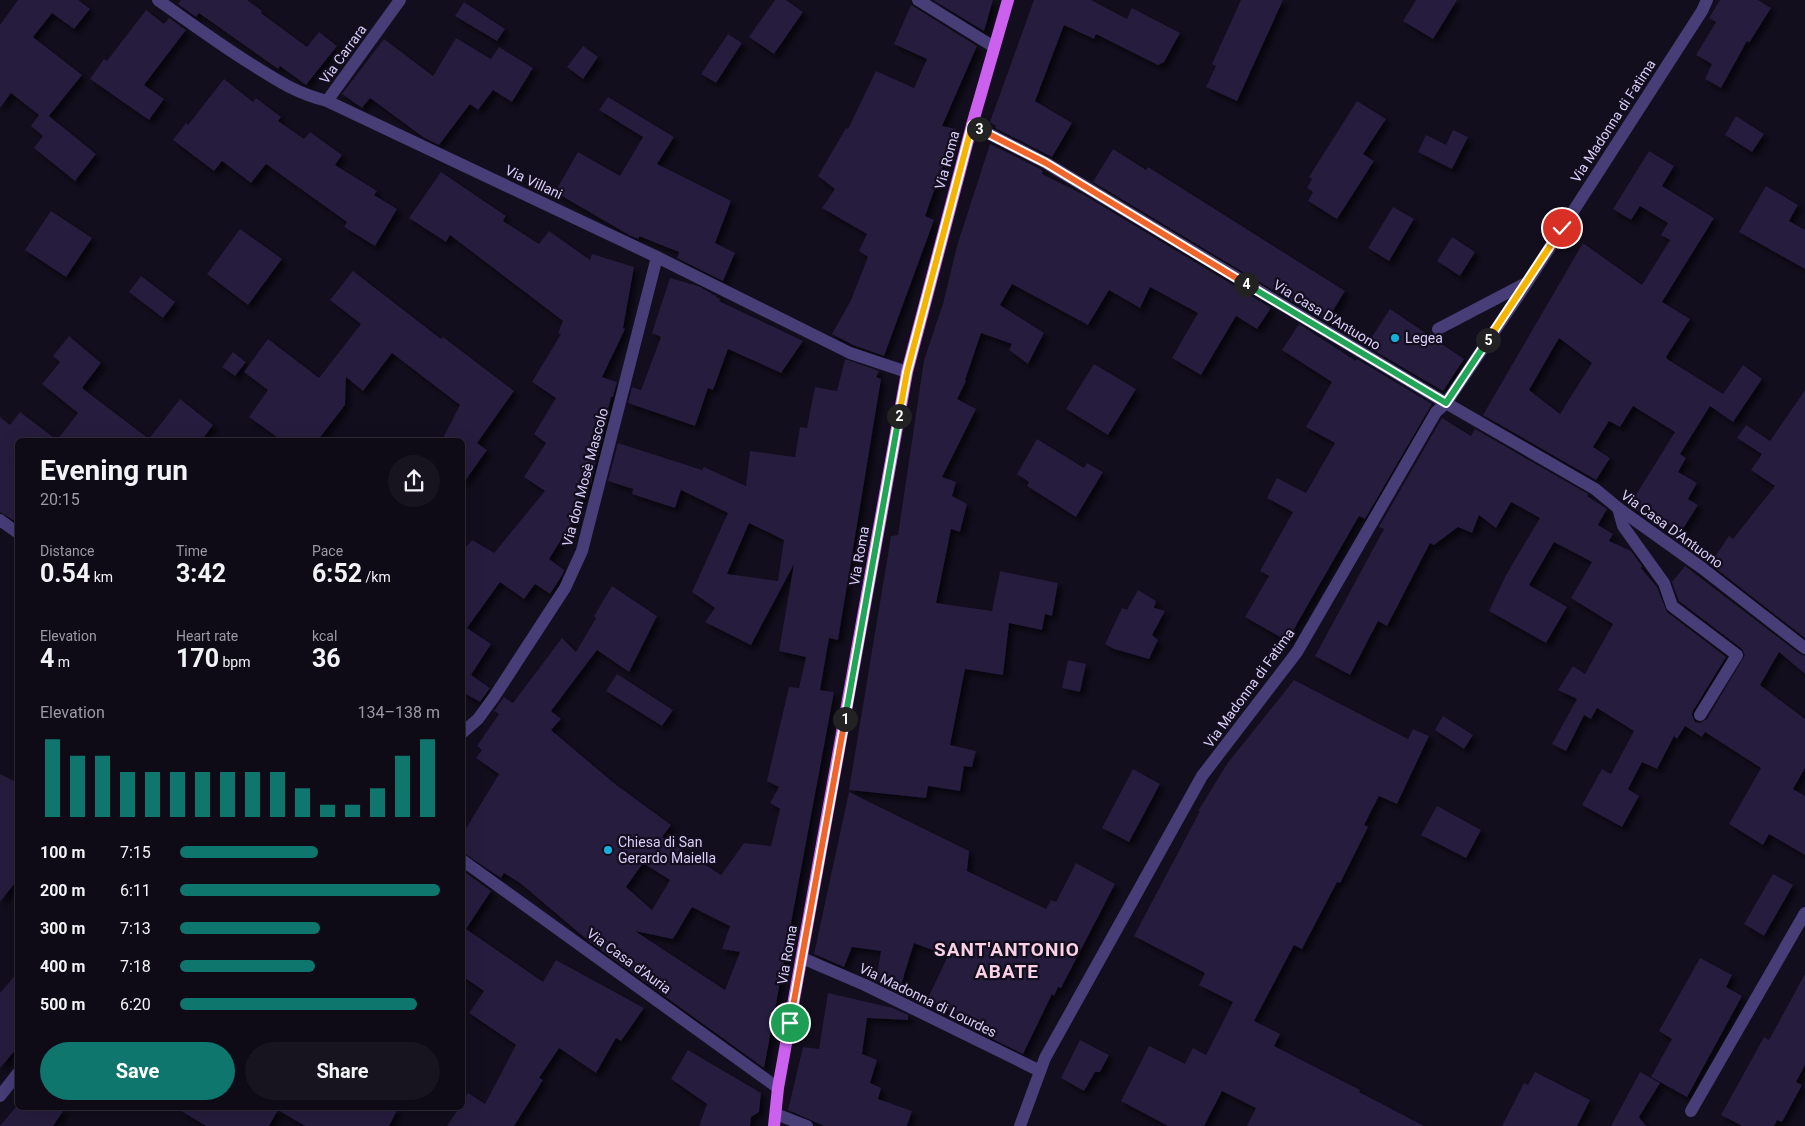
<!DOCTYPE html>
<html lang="en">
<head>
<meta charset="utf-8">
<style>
	:root { --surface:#0e0a16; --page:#17131f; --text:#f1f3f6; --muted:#9b9aa1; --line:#2e2b35; --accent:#0f766e }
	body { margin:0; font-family:Roboto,sans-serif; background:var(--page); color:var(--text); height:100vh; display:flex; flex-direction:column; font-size:19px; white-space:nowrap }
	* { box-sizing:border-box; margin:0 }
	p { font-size:16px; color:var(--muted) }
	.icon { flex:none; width:28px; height:28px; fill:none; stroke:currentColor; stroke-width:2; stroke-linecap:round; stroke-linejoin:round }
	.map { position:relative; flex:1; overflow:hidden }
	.panel { position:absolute; left:15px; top:438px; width:450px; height:672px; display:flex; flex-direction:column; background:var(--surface); border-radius:8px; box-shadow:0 5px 20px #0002,0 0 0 1px var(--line) }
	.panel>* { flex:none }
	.pin { position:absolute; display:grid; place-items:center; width:42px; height:42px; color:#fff; margin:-21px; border:2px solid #fff; border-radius:50%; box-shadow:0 1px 5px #0007 }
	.km { position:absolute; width:25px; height:25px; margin:-12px; border-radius:50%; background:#222; color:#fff; font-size:14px; line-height:25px; text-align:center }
	.round { display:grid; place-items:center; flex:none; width:52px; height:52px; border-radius:26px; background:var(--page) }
	.headline { display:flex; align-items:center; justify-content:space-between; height:85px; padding:0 25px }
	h1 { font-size:28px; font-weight:700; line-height:38px }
	.stats { display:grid; grid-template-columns:repeat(3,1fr); gap:8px; height:85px; padding:5px 25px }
	.stats div { display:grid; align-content:center }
	.stats b { font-size:25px; font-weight:700 }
	.stats small { font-size:14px; font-weight:400 }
	.stats p { font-size:14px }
	.chart { height:140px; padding:10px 25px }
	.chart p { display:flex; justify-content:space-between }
	.chart svg { width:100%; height:90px; margin-top:5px; stroke:var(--accent); stroke-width:6 }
	.cta { display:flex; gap:10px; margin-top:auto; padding:10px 25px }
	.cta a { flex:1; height:58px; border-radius:30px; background:var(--accent); color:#fff; font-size:20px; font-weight:700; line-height:58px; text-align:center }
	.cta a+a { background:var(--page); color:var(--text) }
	ul { padding:0 25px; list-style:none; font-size:16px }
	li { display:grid; grid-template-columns:80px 60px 1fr; align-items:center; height:38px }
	li i { height:12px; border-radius:6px; background:var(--accent) }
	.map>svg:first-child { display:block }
</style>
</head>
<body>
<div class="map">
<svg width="1805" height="1126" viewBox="0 0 1805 1126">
	<defs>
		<filter id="shadow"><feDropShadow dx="4.5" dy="4.5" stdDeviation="2.5" flood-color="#0009"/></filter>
	</defs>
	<rect width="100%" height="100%" fill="#120e1d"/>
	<g fill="#261b3c" fill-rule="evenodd" filter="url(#shadow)">
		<polygon points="18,0 78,0 90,9 74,29 52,13 33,37 82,75 49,116 96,154 75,181 34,148 43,136 31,126 39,115 11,93 0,108 0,25"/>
		<polygon points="181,0 247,0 262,11 261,13 307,47 319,32 337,46 306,85 280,66 278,69 199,13 196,17 178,4"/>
		<polygon points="775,0 786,0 803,12 774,54 749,37"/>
		<polygon points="933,0 993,0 984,31"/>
		<polygon points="1034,0 1091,0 1127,19 1132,8 1180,33 1164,62 1158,65 1096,34 1094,39 1064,25 1035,101 1072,123 1052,157 995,128 996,126 990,122"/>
		<polygon points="1241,0 1283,0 1237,101 1206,87 1216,66 1212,64"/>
		<polygon points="1416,0 1457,0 1433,39 1403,21"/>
		<polygon points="1720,0 1758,0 1771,8 1749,43 1747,41 1721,88 1705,79 1712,64 1696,55 1716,22 1709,18"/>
		<polygon points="464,2 505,29 497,41 455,16"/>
		<polygon points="911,5 977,46 942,126 956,129 925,216 934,220 884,356 853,345 832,334 851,300 868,257 859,251 867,234 822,208 835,189 818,176 846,128 848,129 876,71 914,88 927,59 894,44"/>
		<polygon points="146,10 164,24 169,18 186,30 144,85 164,99 149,120 90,79 104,59 107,61"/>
		<polygon points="728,34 742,43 716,83 701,74"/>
		<polygon points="456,38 491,59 499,47 533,68 512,102 493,90 478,110 470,104 439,145 423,137 370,98 362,108 342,94 384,39 433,76"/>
		<polygon points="583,46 598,57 583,79 567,67"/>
		<polygon points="224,79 253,102 256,98 281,117 278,121 304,139 310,132 342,155 335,165 377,191 374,195 397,209 375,246 344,227 347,222 266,164 251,183 222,161 214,171 173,140 186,123 188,125"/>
		<polygon points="608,97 674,137 657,164 731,201 715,243 735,253 723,281 677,258 679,252 639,236 639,239 629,235 555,192 578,152 620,176 643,137 599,110"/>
		<polygon points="1357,101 1386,119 1363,154 1374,161 1337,219 1308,201 1313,192 1307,188 1312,179 1309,177"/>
		<polygon points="1736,116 1764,134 1752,152 1725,135"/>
		<polygon points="1453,130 1468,137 1452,169 1418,152 1426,135 1446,145"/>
		<polygon points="990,144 1042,170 1043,171 1042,174 1084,195 1271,308 1257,329 1236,316 1201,375 1172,358 1198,313 1150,287 1140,308 1109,290 1088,325 1012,284 1000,305 1044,333 1028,364 1009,350 1012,344 981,333 965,380 966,381 957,399 976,409 942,477 956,482 952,496 967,504 960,532 951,529 936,603 992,611 1000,571 1058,583 1052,616 1045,614 1042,630 1009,623 1003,675 965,669 950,745 976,751 972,767 964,766 960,791 928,786 926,798 849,790 891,536 898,535 924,360 943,304 957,246"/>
		<polygon points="1113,149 1146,170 1148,167 1345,291 1326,322 1093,182"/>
		<path d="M 1649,151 L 1674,166 L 1662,186 L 1714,218 L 1662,302 L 1690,319 L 1666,357 L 1667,359 L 1723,394 L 1743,365 L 1762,379 L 1733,422 L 1710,406 L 1680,454 L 1686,458 L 1678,472 L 1697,483 L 1688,499 L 1698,505 L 1681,532 L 1657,517 L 1654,521 L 1629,506 L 1675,432 L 1633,406 L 1620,427 L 1609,421 L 1593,447 L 1610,458 L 1596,480 L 1483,415 L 1583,243 L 1642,285 L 1670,240 L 1661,235 L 1668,223 L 1640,206 L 1631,220 L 1613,209 ZM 1559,338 L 1592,363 L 1560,414 L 1529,390 Z"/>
		<polygon points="441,172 506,216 503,221 539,244 549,231 590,260 592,254 634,267 623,328 625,329 602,377 617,382 613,397 611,397 591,483 569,516 574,519 549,559 564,570 563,574 550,594 535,584 524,599 500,582 467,628 491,644 471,675 490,688 480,702 462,692 462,552 472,540 494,553 545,491 524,477 546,443 534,434 556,398 532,382 561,334 558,333 563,321 450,235 446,242 409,218"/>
		<polygon points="1766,186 1798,205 1789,221 1805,230 1805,269 1739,232"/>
		<polygon points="1393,207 1414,219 1389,261 1368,248"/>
		<polygon points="51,211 92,238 66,277 25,250"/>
		<polygon points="240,229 282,259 248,305 207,274"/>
		<polygon points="1452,237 1475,252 1460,276 1437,261"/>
		<polygon points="353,271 441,339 443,337 514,391 477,443 487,450 462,485 462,440 442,440 460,405 392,353 363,391 346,377 345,405 318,440 281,440 249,417 268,390 244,372 268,339 319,378 361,324 330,300"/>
		<polygon points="141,276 175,302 163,318 129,292"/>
		<polygon points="670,278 698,286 716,296 716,297 720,299 719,301 803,341 781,373 728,349 713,390 708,388 695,426 628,403 632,387 641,390 661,337 652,333"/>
		<polygon points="1390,309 1464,359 1443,391 1366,346"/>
		<polygon points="1299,324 1356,361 1357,359 1432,404 1365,519 1359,516 1287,641 1245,617 1269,576 1260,571 1293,512 1267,498 1277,478 1306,493 1335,443 1306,427 1332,382 1282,350"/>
		<polygon points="69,336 101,363 82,388 149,439 180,399 213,425 202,440 57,440 78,413 42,384 60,362 53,356"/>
		<polygon points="233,352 246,362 235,376 222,367"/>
		<path d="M 845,359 L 879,371 L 876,377 L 881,379 L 838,640 L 829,638 L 820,690 L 834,692 L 764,1068 L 591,943 L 520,883 L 504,873 L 501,878 L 462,852 L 462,835 L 499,774 L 476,758 L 482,750 L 477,746 L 499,714 L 494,711 L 504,697 L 513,703 L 562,638 L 576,652 L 596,618 L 594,616 L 612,586 L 657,616 L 629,672 L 597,650 L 551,711 L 561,719 L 551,730 L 615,784 L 671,825 L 662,837 L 721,875 L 744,843 L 771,846 L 780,809 L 770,803 L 779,787 L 767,781 L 789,687 L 799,688 L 806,657 L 779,651 L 794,564 L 751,645 L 705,622 L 715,608 L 692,592 L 728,513 L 681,490 L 675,508 L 632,494 L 633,489 L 608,481 L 618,443 L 702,470 L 704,467 L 746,486 L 750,451 L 795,457 L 800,427 L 807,428 L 815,387 L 837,391 ZM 749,523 L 784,540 L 778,581 L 727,574 ZM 643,863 L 670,880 L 652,910 L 626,887 ZM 692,907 L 730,926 L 722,949 L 740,952 L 725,990 L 635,931 L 673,939 Z"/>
		<polygon points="1094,364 1136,389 1108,435 1066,409"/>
		<polygon points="1805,390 1805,638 1710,564 1729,536 1733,539 1775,486 1751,470 1762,454 1737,438 1746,425 1770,441"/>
		<polygon points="20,412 57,440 18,440 18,520 16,522 0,512 0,417 10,425"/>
		<polygon points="1442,418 1471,436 1475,429 1588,494 1587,496 1607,509 1598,525 1613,534 1609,541 1631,551 1642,566 1641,568 1657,587 1667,612 1726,657 1693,711 1692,715 1695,722 1700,723 1707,719 1745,655 1742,649 1679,601 1672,582 1685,566 1800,654 1805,656 1805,674 1779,652 1760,685 1805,719 1805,768 1793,789 1805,796 1805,855 1769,834 1763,845 1729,824 1761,768 1705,732 1702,737 1685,726 1677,739 1674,736 1657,769 1642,762 1628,789 1639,796 1622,827 1582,805 1602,769 1611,774 1634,731 1597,708 1591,719 1584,715 1566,751 1552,744 1577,699 1558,690 1573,666 1585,674 1613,624 1571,598 1592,562 1554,542 1529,585 1567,607 1546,643 1489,611 1506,575 1540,518 1511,502 1496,528 1479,515 1472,533 1458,527 1434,545 1430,543 1387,626 1378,621 1350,675 1315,656 1384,529 1379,527"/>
		<polygon points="1037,439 1084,468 1087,463 1103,472 1076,517 1027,486 1029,482 1017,474"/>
		<polygon points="1138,590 1156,601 1154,608 1165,611 1152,635 1158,640 1149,659 1114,649 1105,644 1122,608 1127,610"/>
		<polygon points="1068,660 1086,664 1080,692 1062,688"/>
		<polygon points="617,674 673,710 662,726 606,691"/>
		<polygon points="1294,680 1408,739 1413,729 1429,736 1397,804 1379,796 1364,825 1368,827 1340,883 1337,882 1302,949 1294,945 1254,1021 1280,1034 1274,1046 1360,1090 1359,1092 1424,1126 1247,1126 1256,1108 1222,1091 1204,1126 1168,1126 1121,1101 1149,1046 1185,1064 1193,1048 1206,1055 1233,1002 1199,985 1205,973 1134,936 1200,811 1198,811 1227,764"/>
		<polygon points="1443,716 1473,735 1464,749 1435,730"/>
		<polygon points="1133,769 1160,784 1129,842 1102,828"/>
		<polygon points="0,774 18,783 18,879 0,902"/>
		<polygon points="849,792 969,851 967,871 1046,909 1051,900 1056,902 1076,863 1115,884 1061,988 1058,987 1054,996 1052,994 1023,1054 970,1028 973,1022 927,1000 948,956 914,943 900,988 876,980 881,951 852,947 844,967 814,954"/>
		<polygon points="1437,806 1481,830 1466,858 1421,835"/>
		<polygon points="462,870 491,891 466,929 543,982 556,960 644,1008 621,1041 616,1038 596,1073 559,1048 539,1078 543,1080 514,1126 447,1126 459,1108 462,1108 462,1102 468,1093 485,1104 516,1045 469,1013 484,991 462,976"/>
		<polygon points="1773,874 1793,885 1764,936 1744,924"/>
		<polygon points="1700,958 1732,975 1726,987 1742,996 1687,1097 1651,1077 1672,1039 1659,1031"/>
		<polygon points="18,972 18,1047 0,1068 0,993"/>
		<polygon points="1805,974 1805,1065 1796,1082 1802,1085 1782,1122 1777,1120 1774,1126 1742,1126 1721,1115 1764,1037 1769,1040"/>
		<polygon points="828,993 893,1008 908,1015 908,1020 867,1018 862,1054 877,1060 870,1083 881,1088 878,1099 912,1111 907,1126 824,1126 788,1110 803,1047 819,1049"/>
		<polygon points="1080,1040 1109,1055 1100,1072 1095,1072 1084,1091 1061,1078"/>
		<polygon points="688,1050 761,1093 759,1112 751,1117 750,1126 699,1126 707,1104 671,1079"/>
		<polygon points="1535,1072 1590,1100 1577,1126 1502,1126 1524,1083 1528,1085"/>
		<polygon points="1640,1072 1660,1083 1639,1117 1646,1126 1611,1126"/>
		<polygon points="15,1108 65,1108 53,1126 0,1126"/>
		<polygon points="176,1108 398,1108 389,1126 305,1126 278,1110 269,1126 206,1126"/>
	</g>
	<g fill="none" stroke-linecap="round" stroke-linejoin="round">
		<g stroke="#473d77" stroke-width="12">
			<path d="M 158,0 C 189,22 219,44 251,64 C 278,81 296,93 327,101 L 657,257 L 850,353 L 907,372"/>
			<polyline points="918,0 994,47"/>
			<polyline points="327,101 400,0"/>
			<polyline points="972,125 1046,163 1446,403 1595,489 1618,508 1702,568 1805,648"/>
			<polyline points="1438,329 1524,284"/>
			<polyline points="1618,508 1623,526 1664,583 1672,606 1737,655 1700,715"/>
			<polyline points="0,520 18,533"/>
			<polyline points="462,733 478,719 494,697 565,588 582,551 657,257"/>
			<polyline points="462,860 778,1088"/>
			<polyline points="802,958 865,985 1040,1071"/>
			<polyline points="0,1096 18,1073"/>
			<polyline points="1691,1111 1805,913"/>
			<polyline points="776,1114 807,1126"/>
			<polyline points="1020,1126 1045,1058 1202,776 1297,652 1436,412 1446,403 1527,283 1702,11 1707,0"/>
		</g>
		<polyline stroke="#cc60ef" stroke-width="12" points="774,1126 778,1088 907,372 972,125 1008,0"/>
	</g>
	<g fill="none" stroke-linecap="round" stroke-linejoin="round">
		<defs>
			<polyline id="split-1" points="790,1023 845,719"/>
			<polyline id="split-2" points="845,719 899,416"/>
			<polyline id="split-3" points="899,416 907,372 972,125 979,129"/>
			<polyline id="split-4" points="979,129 1046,163 1246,284"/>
			<polyline id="split-5" points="1246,284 1446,403 1488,340"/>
			<polyline id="split-6" points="1488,340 1562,228"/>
		</defs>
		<use href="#split-1" stroke="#fff" stroke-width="10"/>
		<use href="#split-2" stroke="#fff" stroke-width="10"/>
		<use href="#split-3" stroke="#fff" stroke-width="10"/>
		<use href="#split-4" stroke="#fff" stroke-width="10"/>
		<use href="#split-5" stroke="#fff" stroke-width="10"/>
		<use href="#split-6" stroke="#fff" stroke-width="10"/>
		<use href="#split-1" stroke="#f0652b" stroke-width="6"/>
		<use href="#split-2" stroke="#22a559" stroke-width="6"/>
		<use href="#split-3" stroke="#f5b400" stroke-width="6"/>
		<use href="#split-4" stroke="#f0652b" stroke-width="6"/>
		<use href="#split-5" stroke="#22a559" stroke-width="6"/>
		<use href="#split-6" stroke="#f5b400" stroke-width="6"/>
	</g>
	<g fill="#16b0de" stroke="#120e1d" stroke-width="2">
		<circle cx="1395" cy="338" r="5"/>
		<circle cx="608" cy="850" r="5"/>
	</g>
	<g text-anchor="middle" stroke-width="4.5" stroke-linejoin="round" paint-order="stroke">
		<g font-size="14" fill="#d9cefa" stroke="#120e1d">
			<text transform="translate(343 54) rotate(-54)" y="5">Via Carrara</text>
			<text transform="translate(1613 121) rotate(-57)" y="5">Via Madonna di Fatima</text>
			<text transform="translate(947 160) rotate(-75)" y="5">Via Roma</text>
			<text transform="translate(534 182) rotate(25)" y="5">Via Villani</text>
			<text transform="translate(1327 315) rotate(31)" y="5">Via Casa D'Antuono</text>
			<text transform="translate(585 477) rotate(-75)" y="5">Via don Mosè Mascolo</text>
			<text transform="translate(1672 529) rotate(36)" y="5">Via Casa D'Antuono</text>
			<text transform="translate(859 556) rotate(-80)" y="5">Via Roma</text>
			<text transform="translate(1249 688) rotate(-54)" y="5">Via Madonna di Fatima</text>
			<text transform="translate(787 955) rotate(-80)" y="5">Via Roma</text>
			<text transform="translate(629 961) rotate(36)" y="5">Via Casa d'Auria</text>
			<text transform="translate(928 1000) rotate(26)" y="5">Via Madonna di Lourdes</text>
		</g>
		<g font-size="14" fill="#d9cefa" stroke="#120e1d" text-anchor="start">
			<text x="1405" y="343">Legea</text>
			<text x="618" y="847">Chiesa di San<tspan x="618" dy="16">Gerardo Maiella</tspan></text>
		</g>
		<g font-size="19" font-weight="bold" letter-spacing="1" fill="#fad0e5" stroke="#120e1d">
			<text x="1007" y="956">SANT'ANTONIO<tspan x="1007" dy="22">ABATE</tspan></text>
		</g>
	</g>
</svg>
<div class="pin" style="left:790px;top:1023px;background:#1e9e55"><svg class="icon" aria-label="arrive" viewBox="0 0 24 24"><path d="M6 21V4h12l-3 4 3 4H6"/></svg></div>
<div class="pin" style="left:1562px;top:228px;background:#d93025"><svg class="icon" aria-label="check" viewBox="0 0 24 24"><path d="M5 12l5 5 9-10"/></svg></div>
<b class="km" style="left:845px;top:719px">1</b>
<b class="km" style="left:899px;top:416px">2</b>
<b class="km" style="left:979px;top:129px">3</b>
<b class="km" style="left:1246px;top:284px">4</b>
<b class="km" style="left:1488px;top:340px">5</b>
<section class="panel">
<div class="headline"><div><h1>Evening run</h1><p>20:15</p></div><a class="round"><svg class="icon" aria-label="share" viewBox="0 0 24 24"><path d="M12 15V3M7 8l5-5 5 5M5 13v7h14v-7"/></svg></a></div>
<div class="stats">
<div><p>Distance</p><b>0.54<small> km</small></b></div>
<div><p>Time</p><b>3:42</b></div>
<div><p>Pace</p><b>6:52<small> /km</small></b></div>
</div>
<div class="stats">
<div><p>Elevation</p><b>4<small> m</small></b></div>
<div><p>Heart rate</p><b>170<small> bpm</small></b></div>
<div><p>kcal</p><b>36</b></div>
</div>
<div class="chart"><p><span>Elevation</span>134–138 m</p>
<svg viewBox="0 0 160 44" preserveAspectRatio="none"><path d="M5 44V6M15 44V14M25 44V14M35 44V22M45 44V22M55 44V22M65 44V22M75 44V22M85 44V22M95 44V22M105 44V30M115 44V38M125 44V38M135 44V30M145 44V14M155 44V6"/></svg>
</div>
<ul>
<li><b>100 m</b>7:15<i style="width:53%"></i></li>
<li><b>200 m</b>6:11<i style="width:100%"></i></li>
<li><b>300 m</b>7:13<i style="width:54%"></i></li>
<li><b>400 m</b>7:18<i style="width:52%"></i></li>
<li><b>500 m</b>6:20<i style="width:91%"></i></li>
</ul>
<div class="cta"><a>Save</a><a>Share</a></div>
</section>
</div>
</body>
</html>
